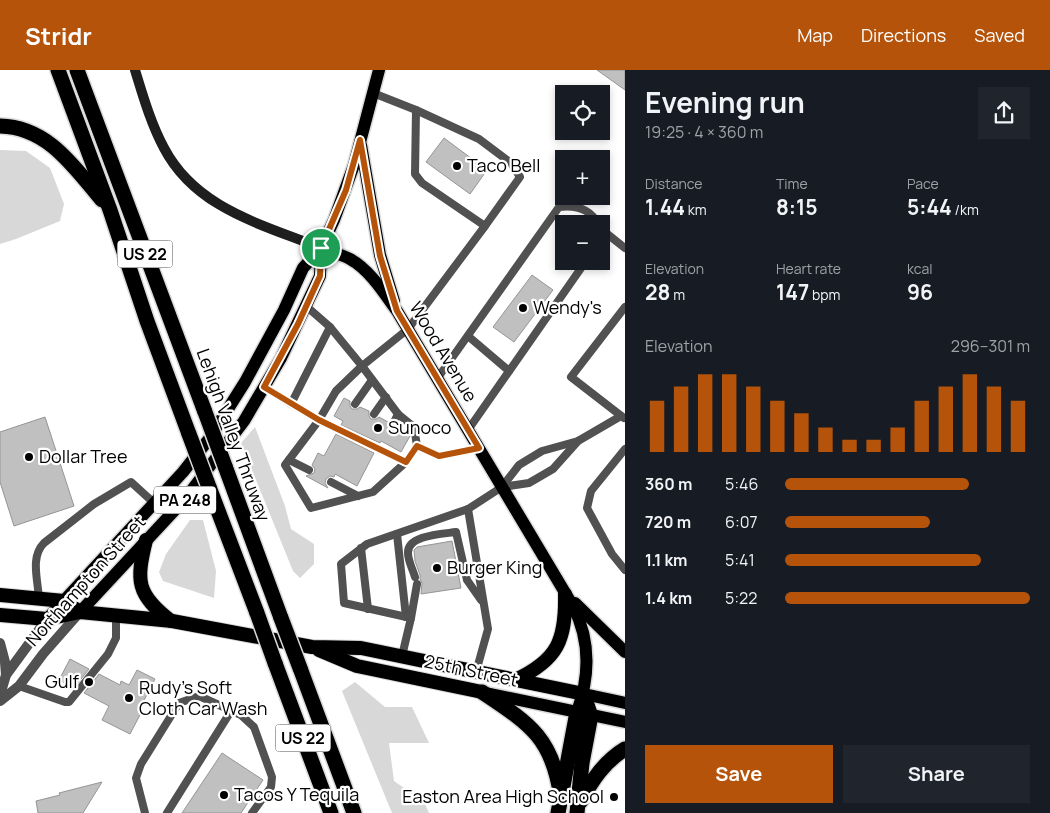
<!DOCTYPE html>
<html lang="en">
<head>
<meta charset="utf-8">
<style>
	:root { --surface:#171b24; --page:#20242c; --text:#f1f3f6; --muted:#9ea1a6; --accent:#b45309 }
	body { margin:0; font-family:Manrope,sans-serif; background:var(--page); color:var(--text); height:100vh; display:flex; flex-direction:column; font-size:19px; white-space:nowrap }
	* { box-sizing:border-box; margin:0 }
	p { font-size:16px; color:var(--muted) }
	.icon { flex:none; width:28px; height:28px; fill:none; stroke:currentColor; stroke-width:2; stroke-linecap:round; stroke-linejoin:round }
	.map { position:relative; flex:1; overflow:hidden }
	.side { display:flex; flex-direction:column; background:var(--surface); width:425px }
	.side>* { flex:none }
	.controls { position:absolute; left:555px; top:15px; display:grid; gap:10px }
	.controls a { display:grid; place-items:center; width:55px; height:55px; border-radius:0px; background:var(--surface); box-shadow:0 2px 8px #0003; font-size:25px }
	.pin { position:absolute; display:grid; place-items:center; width:42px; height:42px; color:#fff; margin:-21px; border:2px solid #fff; border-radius:50%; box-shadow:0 1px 5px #0007 }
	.round { display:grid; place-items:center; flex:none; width:52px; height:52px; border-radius:0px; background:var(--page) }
	.headline { display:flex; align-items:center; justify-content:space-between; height:85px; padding:0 20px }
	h1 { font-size:28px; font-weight:700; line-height:38px }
	.figures { display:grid; grid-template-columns:repeat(3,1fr); gap:8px; height:85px; padding:5px 20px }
	.figures div { display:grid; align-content:center }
	.figures b { font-size:21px; font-weight:700 }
	.figures small { font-size:14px; font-weight:400 }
	.figures p { font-size:14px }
	.chart { height:140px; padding:10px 20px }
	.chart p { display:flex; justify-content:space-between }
	.chart svg { width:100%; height:90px; margin-top:5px; stroke:var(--accent); stroke-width:6 }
	.primary-button { display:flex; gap:10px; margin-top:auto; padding:10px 20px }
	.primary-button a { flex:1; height:58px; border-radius:0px; background:var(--accent); color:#fff; font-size:20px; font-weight:700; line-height:58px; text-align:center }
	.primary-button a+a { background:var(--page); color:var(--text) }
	ul { padding:0 20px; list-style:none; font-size:16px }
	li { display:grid; grid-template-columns:80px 60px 1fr; align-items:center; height:38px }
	li i { height:12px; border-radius:6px; background:var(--accent) }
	header { display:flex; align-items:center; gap:30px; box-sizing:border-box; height:70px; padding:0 25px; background:var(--accent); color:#fff }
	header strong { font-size:24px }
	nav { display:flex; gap:28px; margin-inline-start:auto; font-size:18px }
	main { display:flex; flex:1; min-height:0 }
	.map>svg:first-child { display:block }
</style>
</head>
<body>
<header>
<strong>Stridr</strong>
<nav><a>Map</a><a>Directions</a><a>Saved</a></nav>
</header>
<main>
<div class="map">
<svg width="625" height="743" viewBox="0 0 625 743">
	<rect width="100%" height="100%" fill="#fff"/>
	<g fill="#d8d8d8">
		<polygon points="0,80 26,81 50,98 64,134 60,151 16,169 0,174"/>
		<polygon points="255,357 285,436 291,459 314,474 314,494 300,508 293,501 241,373"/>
		<polygon points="190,450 203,450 216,501 214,528 163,511 159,502 166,484"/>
		<polygon points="355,612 385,637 412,637 429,673 389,673 394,711 424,732 429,743 392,743 342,621"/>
	</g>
	<g fill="#c0c0c0" stroke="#959595">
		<polygon points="597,0 625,0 625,20"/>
		<polygon points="444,68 487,100 470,124 426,92"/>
		<polygon points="532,205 553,220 514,272 493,257"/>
		<polygon points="344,328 350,331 350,336 352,339 357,339 360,337 369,341 369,346 371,349 376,349 379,347 388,352 387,355 390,359 394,360 398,357 409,363 410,366 401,382 381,371 380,373 341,355 343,351 334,346"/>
		<polygon points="45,347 74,436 14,456 0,412 0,362"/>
		<polygon points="336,364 374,383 357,416 335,404 334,407 330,406 326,409 325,413 328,418 306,406 314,403 315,399 312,395 318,383 324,386"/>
		<polygon points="452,471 461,518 421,524 422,513 420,509 420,505 415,491 414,480 417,477"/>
		<polygon points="70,589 89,599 74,618 59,610"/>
		<polygon points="137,600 155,609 138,642 141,643 130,664 102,650 109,636 84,623 99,604 120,615 121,611 129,615"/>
		<polygon points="222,683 263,710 241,743 182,743"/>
		<polygon points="102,712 83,743 38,743 36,731 60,725 59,723"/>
	</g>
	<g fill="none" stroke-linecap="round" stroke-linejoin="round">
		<defs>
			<g id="primary">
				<polyline points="361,75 380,185 394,231"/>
				<path d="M 321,178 C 330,182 341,184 350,189 C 370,200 384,223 397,241 L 573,536 C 591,571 590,606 577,642"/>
				<polyline points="575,533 625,582"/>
				<polyline points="80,542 185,429 244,351 281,288 320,206 321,178"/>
				<polyline points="47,549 183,402 209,369 245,312 284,240 303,198 321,178 334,150 354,95 379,0"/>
				<polyline points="486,623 625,652"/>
				<polyline points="584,624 625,633"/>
			</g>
			<g id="trunk">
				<path d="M 146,470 C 136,511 136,524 171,551"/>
				<polyline points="0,525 64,531 80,542"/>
				<polyline points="0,545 47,549 80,542 172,551 312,577 361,578 584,624 591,645"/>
				<polyline points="319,580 357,596 482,622"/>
				<path d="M 515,610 C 558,590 566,570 565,524"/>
			</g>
			<g id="motorway">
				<polyline points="58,0 110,140 147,251 189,364"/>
				<polyline points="77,0 205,342"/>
				<path d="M 0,56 C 48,57 74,97 102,130"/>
				<polyline points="225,396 281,548"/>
				<polyline points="209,417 257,543"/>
				<polyline points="275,593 331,743"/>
				<polyline points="300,598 354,743"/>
				<path d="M 482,622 C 530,654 553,668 561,728"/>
				<path d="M 581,731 C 592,710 604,692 625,679"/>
				<polyline points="558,743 577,642"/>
				<polyline points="577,743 582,693 591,645"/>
			</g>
		</defs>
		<use href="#primary" stroke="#dbdbdb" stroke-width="15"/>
		<use href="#trunk" stroke="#dbdbdb" stroke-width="16"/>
		<use href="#motorway" stroke="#dbdbdb" stroke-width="18"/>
		<g stroke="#515151" stroke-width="8">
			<polyline points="373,23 416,40 415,104 422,113 485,156 408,259 362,296 398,344 414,357 417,376 439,386 479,378"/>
			<polyline points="416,40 479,69 511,93 520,107 485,156"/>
			<polyline points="601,159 625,178"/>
			<polyline points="306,236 330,257 362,296 336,321 319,350 406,392 417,376"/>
			<polyline points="468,266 509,301"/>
			<path d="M 437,309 L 559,137 C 575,135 590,138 598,154"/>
			<polyline points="264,317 291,334 330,257"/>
			<polyline points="291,334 319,350 285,395 311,438 373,422 406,392"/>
			<polyline points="355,334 372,310"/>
			<polyline points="374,344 386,327"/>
			<polyline points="624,348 571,307 625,237"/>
			<polyline points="393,354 398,344"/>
			<polyline points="468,360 586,191"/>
			<polyline points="625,379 591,421 587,438 612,484 625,500"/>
			<polyline points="289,390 309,400"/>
			<polyline points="331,412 358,426"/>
			<polyline points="502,417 529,413 553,399 578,371"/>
			<polyline points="468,439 488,559 476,602"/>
			<polyline points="397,464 406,547"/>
			<polyline points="361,478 368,539"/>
			<path d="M 415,507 C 413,500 408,491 408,483 C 407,465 443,464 456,462 L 467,510 L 481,530"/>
			<path d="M 39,529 C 38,510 30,487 44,473 L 94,434 L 131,412 L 154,433"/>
			<polyline points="411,548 417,514"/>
			<polyline points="402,586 411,548 344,533 341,494 367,474 468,439 502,417 519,395 542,381 578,371 621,346"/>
			<polyline points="19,616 65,632 69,632 108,584 116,568 116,545"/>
			<polyline points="145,743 136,708 141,694 179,633 199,626 241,645 254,657 272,707 271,717 252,743"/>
			<polyline points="167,743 231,641"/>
		</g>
		<g stroke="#515151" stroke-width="10">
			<polyline points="0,573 5,592 6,605"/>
			<polyline points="0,625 6,605 47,549"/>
			<polyline points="0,631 19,616 43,584 80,542"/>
		</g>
		<path stroke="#1e1e1e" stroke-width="10" d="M 135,0 C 143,26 151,54 164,78 C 196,139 262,154 321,178"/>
		<use href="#primary" stroke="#000" stroke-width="12"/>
		<use href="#trunk" stroke="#000" stroke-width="14"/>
		<use href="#motorway" stroke="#000" stroke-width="15"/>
		<defs>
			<g id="motorway-bridge">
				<polyline points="205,342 225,396"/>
				<polyline points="189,364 209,417"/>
				<polyline points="257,543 275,593"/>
				<polyline points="281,548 300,598"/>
			</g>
		</defs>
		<use href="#motorway-bridge" stroke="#dbdbdb" stroke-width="18" stroke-linecap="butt"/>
		<use href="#motorway-bridge" stroke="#000" stroke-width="15"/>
	</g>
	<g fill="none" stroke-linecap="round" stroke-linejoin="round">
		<defs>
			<polygon id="route" points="360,70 380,186 397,241 479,378 439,386 417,376 406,392 319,350 264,317 298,254 320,206 321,178 346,120"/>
		</defs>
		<use href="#route" stroke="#fff" stroke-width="10"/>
		<use href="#route" stroke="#b45309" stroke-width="6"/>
	</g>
	<g fill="#000" stroke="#fff" stroke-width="2">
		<circle cx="457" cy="96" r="5"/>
		<circle cx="523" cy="238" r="5"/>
		<circle cx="378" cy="358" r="5"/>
		<circle cx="29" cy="387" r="5"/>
		<circle cx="437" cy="498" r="5"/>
		<circle cx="89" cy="612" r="5"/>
		<circle cx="129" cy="628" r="5"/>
		<circle cx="224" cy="725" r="5"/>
		<circle cx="614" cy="727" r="5"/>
	</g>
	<g text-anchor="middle" stroke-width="4.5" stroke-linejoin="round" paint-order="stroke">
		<g fill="#fff" stroke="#4c4c4c" stroke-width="1">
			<rect x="117.5" y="170.5" width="55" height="27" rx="4"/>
			<rect x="154" y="416.5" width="62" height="27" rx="4"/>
			<rect x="275.5" y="654.5" width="55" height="27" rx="4"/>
		</g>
		<g font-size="16" font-weight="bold" fill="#000">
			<text x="145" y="190">US 22</text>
			<text x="185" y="436">PA 248</text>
			<text x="303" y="674">US 22</text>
		</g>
		<g font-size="18" fill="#000" stroke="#fff" text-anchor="start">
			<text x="467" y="102">Taco Bell</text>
			<text x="533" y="244">Wendy's</text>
			<text x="388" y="364">Sunoco</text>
			<text x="39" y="393">Dollar Tree</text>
			<text x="447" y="504">Burger King</text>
			<text x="79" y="618" text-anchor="end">Gulf</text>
			<text x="139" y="624">Rudy's Soft<tspan x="139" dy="21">Cloth Car Wash</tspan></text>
			<text x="234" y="731">Tacos Y Tequila</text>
			<text x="604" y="733" text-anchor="end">Easton Area High School</text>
		</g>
		<g font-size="18" fill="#000" stroke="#fff">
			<text transform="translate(443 282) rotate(59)" y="6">Wood Avenue</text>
			<text transform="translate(233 365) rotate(70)" y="6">Lehigh Valley Thruway</text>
			<text transform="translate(86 511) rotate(-48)" y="6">Northampton Street</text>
			<text transform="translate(471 601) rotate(12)" y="6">25th Street</text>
		</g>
	</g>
</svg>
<div class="controls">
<a><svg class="icon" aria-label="locate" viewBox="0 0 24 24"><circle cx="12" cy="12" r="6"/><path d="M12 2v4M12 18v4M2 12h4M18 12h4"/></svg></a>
<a>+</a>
<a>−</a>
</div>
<div class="pin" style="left:321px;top:178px;background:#1e9e55"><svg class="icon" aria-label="arrive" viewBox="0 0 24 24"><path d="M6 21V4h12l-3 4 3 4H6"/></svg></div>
</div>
<section class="side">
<div class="headline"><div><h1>Evening run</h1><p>19:25 · 4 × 360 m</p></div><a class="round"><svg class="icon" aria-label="share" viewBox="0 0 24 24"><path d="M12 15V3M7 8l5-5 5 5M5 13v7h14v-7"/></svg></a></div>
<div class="figures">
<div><p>Distance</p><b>1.44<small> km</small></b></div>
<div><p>Time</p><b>8:15</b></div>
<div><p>Pace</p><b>5:44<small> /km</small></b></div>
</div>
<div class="figures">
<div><p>Elevation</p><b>28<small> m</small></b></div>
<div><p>Heart rate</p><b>147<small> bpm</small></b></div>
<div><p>kcal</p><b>96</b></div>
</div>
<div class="chart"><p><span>Elevation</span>296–301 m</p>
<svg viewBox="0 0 160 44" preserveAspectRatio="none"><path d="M5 44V19M15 44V12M25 44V6M35 44V6M45 44V12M55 44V19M65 44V25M75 44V32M85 44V38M95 44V38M105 44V32M115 44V19M125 44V12M135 44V6M145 44V12M155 44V19"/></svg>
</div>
<ul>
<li><b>360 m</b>5:46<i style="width:75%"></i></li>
<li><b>720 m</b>6:07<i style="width:59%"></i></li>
<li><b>1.1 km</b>5:41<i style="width:80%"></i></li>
<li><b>1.4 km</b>5:22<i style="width:100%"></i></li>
</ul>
<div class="primary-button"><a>Save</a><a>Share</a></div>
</section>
</main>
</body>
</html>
